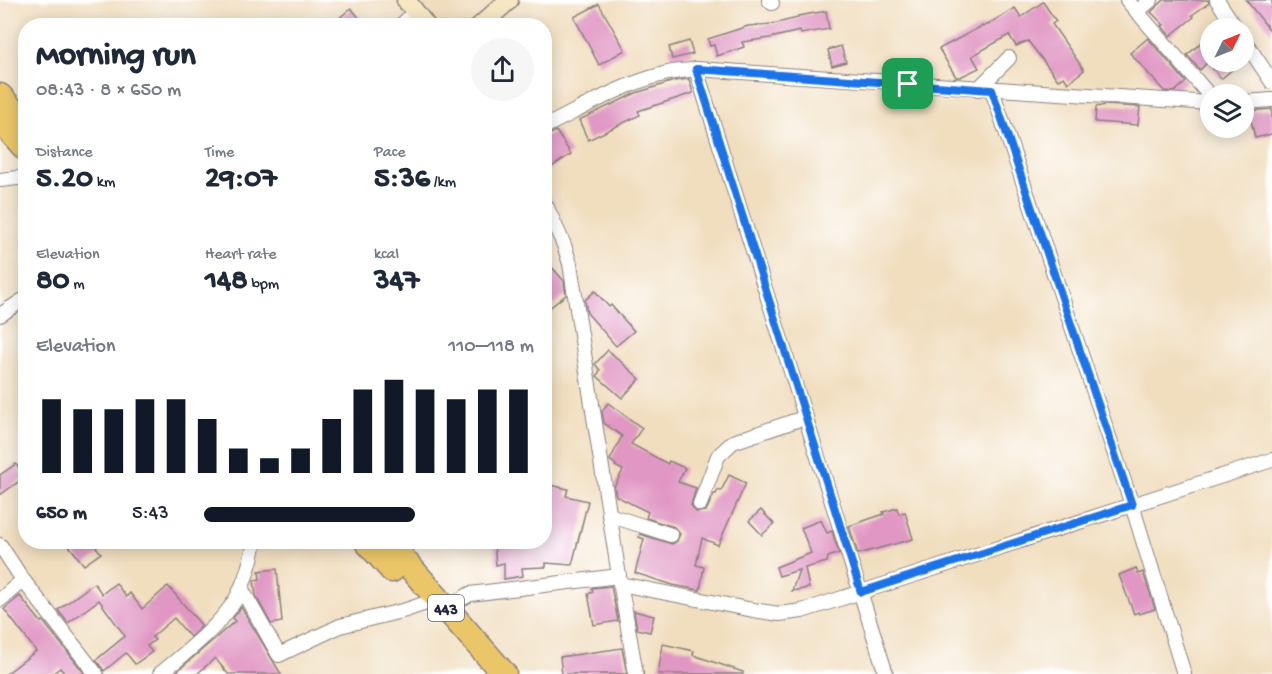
<!DOCTYPE html>
<html lang="en">
<head>
<meta charset="utf-8">
<style>
	:root { --surface:#fff; --page:#f6f6f7; --text:#1f2937; --muted:#747a83; --accent:#111827 }
	body { margin:0; font-family:"Gochi Hand",sans-serif; background:var(--page); color:var(--text); height:100vh; display:flex; flex-direction:column; font-size:22px; white-space:nowrap }
	* { box-sizing:border-box; margin:0 }
	p { font-size:20px; color:var(--muted) }
	.icon { flex:none; width:33px; height:33px; fill:none; stroke:currentColor; stroke-width:2; stroke-linecap:round; stroke-linejoin:round }
	.map { position:relative; flex:1; overflow:hidden }
	.details { position:absolute; left:18px; top:18px; width:534px; height:531px; display:flex; flex-direction:column; background:var(--surface); border-radius:24px; box-shadow:0 3px 15px #0003 }
	.details>* { flex:none }
	.needle { width:39px; rotate:47deg }
	.buttons { position:absolute; left:1200px; top:18px; display:grid; gap:12px }
	.buttons a { display:grid; place-items:center; width:54px; height:54px; border-radius:50%; background:var(--surface); box-shadow:0 3px 15px #0003; font-size:30px }
	.pin { position:absolute; display:grid; place-items:center; width:51px; height:51px; color:#fff; margin:-26px; border-radius:12px; box-shadow:0 3px 9px #0006 }
	.round { display:grid; place-items:center; flex:none; width:63px; height:63px; border-radius:32px; background:var(--page) }
	.head { display:flex; align-items:center; justify-content:space-between; height:102px; padding:0 18px }
	h1 { font-size:33px; font-weight:800; line-height:45px }
	.stats { display:grid; grid-template-columns:repeat(3,1fr); gap:9px; height:102px; padding:6px 18px }
	.stats div { display:grid; align-content:center }
	.stats b { font-size:30px; font-weight:800 }
	.stats small { font-size:16px; font-weight:400 }
	.stats p { font-size:16px }
	.chart { height:168px; padding:12px 18px }
	.chart p { display:flex; justify-content:space-between }
	.chart svg { width:100%; height:108px; margin-top:6px; stroke:var(--accent); stroke-width:6 }
	ul { padding:0 18px; list-style:none; font-size:20px }
	li { display:grid; grid-template-columns:96px 72px 1fr; align-items:center; height:45px }
	li i { height:15px; border-radius:8px; background:var(--accent) }
	.map>svg:first-child { display:block }
</style>
</head>
<body>
<div class="map">
<svg width="1272" height="674" viewBox="0 0 1272 674">
	<rect width="100%" height="100%" fill="#fff"/>
	<filter id="ink" filterUnits="userSpaceOnUse"><feTurbulence type="fractalNoise" baseFrequency=".0167" numOctaves="2"/><feDisplacementMap in="SourceGraphic" scale="12" xChannelSelector="R" yChannelSelector="G"/><feConvolveMatrix kernelMatrix="1 2 1 2 8 2 1 2 1" color-interpolation-filters="sRGB"/></filter>
	<filter id="wash" filterUnits="userSpaceOnUse"><feTurbulence type="fractalNoise" baseFrequency=".008" numOctaves="4" result="noise"/><feDisplacementMap in="SourceGraphic" scale="24" xChannelSelector="R" yChannelSelector="G"/><feGaussianBlur stdDeviation="1.35" result="paint"/><feColorMatrix in="noise" values="0 0 0 0 0 0 0 0 0 0 0 0 0 0 0 0 0 1.4 0 .05"/><feComposite in="paint" operator="in"/></filter>
	<g filter="url(#wash)">
		<rect width="100%" height="100%" fill="#f1debf"/>
		<g id="blocks">
			<g fill="#e197c4">
				<polygon points="1164,0 1208,0 1209,3 1192,15 1194,17 1170,36 1162,26 1164,25 1151,12"/>
				<polygon points="1246,0 1272,0 1272,33"/>
				<polygon points="1043,2 1056,21 1052,24 1084,70 1068,83 1064,77 1058,80 1028,41 1016,46 1009,35 972,56 979,68 960,77 956,77 939,49 982,26 983,27 1015,8 1021,17"/>
				<polygon points="599,4 625,50 599,65 574,17"/>
				<polygon points="351,8 366,26 330,26"/>
				<polygon points="826,11 829,29 801,34 800,31 770,38 742,42 744,47 717,56 714,45 710,46 708,39 748,26 772,24 798,18 798,16"/>
				<polygon points="1210,35 1210,59 1208,62 1241,62 1221,79 1208,62 1200,70 1187,55"/>
				<polygon points="1148,38 1186,82 1174,92 1164,91 1130,53"/>
				<polygon points="689,41 693,54 672,59 669,47"/>
				<polygon points="841,46 846,62 832,66 828,50"/>
				<polygon points="689,79 693,93 638,111 640,115 588,140 579,120 636,93 674,81"/>
				<polygon points="1105,105 1140,107 1138,125 1095,122 1096,107"/>
				<polygon points="1272,109 1272,134 1255,138 1249,111"/>
				<polygon points="556,131 571,154 544,172 544,137"/>
				<polygon points="544,258 564,281 566,295 544,312"/>
				<polygon points="595,291 609,307 611,305 634,331 616,346 587,313 585,300"/>
				<polygon points="608,350 640,379 622,398 597,376 600,370 595,364"/>
				<polygon points="608,403 642,428 631,444 668,464 669,461 685,468 678,482 696,488 691,505 696,512 706,511 714,494 716,494 718,490 721,491 729,475 746,483 718,545 702,538 696,565 704,567 700,590 673,585 635,573 644,539 639,537 640,534 672,544 677,541 680,534 674,527 646,518 648,512 616,496 614,487 623,470 615,466 616,465 610,460 622,436 604,423 602,411"/>
				<polygon points="16,464 25,477 0,495 0,475"/>
				<polygon points="546,484 568,489 566,496 588,501 572,565 546,563 546,567 522,568 523,576 504,579 504,563 496,565 494,542 544,542 544,492"/>
				<polygon points="897,508 899,514 905,512 913,539 858,554 849,526 884,514 883,512"/>
				<polygon points="761,510 774,524 762,535 749,521"/>
				<polygon points="821,520 827,533 832,531 839,553 828,557 827,562 805,568 809,588 792,591 799,570 779,576 776,567 811,553 801,528"/>
				<polygon points="66,542 92,542 101,553 84,565"/>
				<polygon points="1136,568 1138,574 1143,572 1155,609 1139,614 1138,612 1134,614 1119,575"/>
				<polygon points="277,569 282,622 271,624 256,596 254,580 260,579 259,571"/>
				<polygon points="94,583 102,594 116,583 126,597 130,593 142,609 168,586 202,626 190,637 174,618 152,637 155,640 147,646 152,652 135,664 126,653 104,671 96,660 125,636 99,600 68,623 58,610"/>
				<polygon points="611,586 618,621 594,625 588,594 593,592 592,588"/>
				<polygon points="20,596 41,622 43,621 85,674 65,674 60,668 52,674 6,674 36,651 4,609"/>
				<polygon points="241,607 281,674 228,674 215,658 197,674 174,674 235,621 233,618"/>
				<polygon points="634,611 654,616 650,632 637,629"/>
				<polygon points="663,644 694,651 693,655 743,672 743,674 658,674"/>
				<polygon points="622,648 627,674 562,674 560,657"/>
			</g>
		</g>
	</g>
	<g filter="url(#ink)">
		<use href="#blocks" fill-opacity="0" stroke="#8a807d" stroke-width="1.5"/>
		<g fill="none" stroke-linecap="round" stroke-linejoin="round">
			<defs>
				<g id="street">
					<polyline points="769,0 772,3"/>
					<polyline points="1127,0 1210,96"/>
					<polyline points="1217,0 1236,28"/>
					<polyline points="1137,12 1151,0"/>
					<polyline points="400,26 415,12"/>
					<polyline points="1244,40 1272,82"/>
					<polyline points="696,69 886,674"/>
					<polyline points="978,89 1009,58"/>
					<polyline points="992,90 1132,505 1184,674"/>
					<polyline points="1244,102 1272,100"/>
					<path d="M 544,127 C 583,108 622,84 664,74 C 674,71 686,71 696,69 L 1210,103"/>
					<polyline points="0,180 26,177"/>
					<polyline points="544,201 564,245 570,264 619,576 636,674"/>
					<polyline points="0,315 26,298"/>
					<polyline points="700,504 718,456 733,442 806,417"/>
					<polyline points="609,515 671,535"/>
					<polyline points="0,545 23,580 96,674"/>
					<polyline points="620,584 753,610 779,614 802,611 1272,460"/>
					<polyline points="241,588 279,655 340,626 406,610 438,599"/>
					<polyline points="0,600 23,580"/>
					<polyline points="446,608 470,594 619,576"/>
					<path d="M 160,674 C 185,653 219,627 236,599 C 246,581 251,561 255,542"/>
				</g>
				<g id="secondary">
					<polyline points="406,0 426,26"/>
					<polyline points="480,26 509,0"/>
				</g>
				<g id="highway">
					<polyline points="0,96 26,125"/>
					<polyline points="0,120 26,149"/>
					<polyline points="367,542 392,570"/>
					<polyline points="388,542 504,674"/>
				</g>
			</defs>
			<use href="#street" stroke="#8a807d" stroke-width="16"/>
			<use href="#secondary" stroke="#8a807d" stroke-width="21"/>
			<use href="#highway" stroke="#8a807d" stroke-width="27"/>
			<use href="#street" stroke="#fff" stroke-width="14"/>
			<use href="#secondary" stroke="#f7e8c3" stroke-width="18"/>
			<use href="#highway" stroke="#ebc669" stroke-width="24"/>
		</g>
	</g>
	<g fill="none" stroke-linecap="round" stroke-linejoin="round" filter="url(#ink)">
		<defs>
			<polygon id="route" points="696,69 992,90 1132,505 861,592"/>
		</defs>
		<use href="#route" stroke="#fff" stroke-width="12"/>
		<use href="#route" stroke="#1a73e8" stroke-width="8"/>
	</g>
	<g text-anchor="middle" stroke-width="6" stroke-linejoin="round" paint-order="stroke">
		<rect fill="#fff" stroke="#646476" stroke-width="1.5" x="428" y="595" width="36" height="26" rx="4.5"/>
		<g font-size="16" font-weight="bold" fill="#22223b">
			<text x="446" y="614">443</text>
		</g>
	</g>
</svg>
<div class="buttons">
<a><svg class="needle" viewBox="-14 -14 28 28"><path d="M0-13l5 13h-10z" fill="#e53935"/><path d="M0 13l5-13h-10z" fill="#747a83"/></svg></a>
<a><svg class="icon" aria-label="layers" viewBox="0 0 24 24"><path d="M12 4l9 5-9 5-9-5zM3 14l9 5 9-5"/></svg></a>
</div>
<div class="pin" style="left:908px;top:84px;background:#1e9e55"><svg class="icon" aria-label="arrive" viewBox="0 0 24 24"><path d="M6 21V4h12l-3 4 3 4H6"/></svg></div>
<section class="details">
<div class="head"><div><h1>Morning run</h1><p>08:43 · 8 × 650 m</p></div><a class="round"><svg class="icon" aria-label="share" viewBox="0 0 24 24"><path d="M12 15V3M7 8l5-5 5 5M5 13v7h14v-7"/></svg></a></div>
<div class="stats">
<div><p>Distance</p><b>5.20<small> km</small></b></div>
<div><p>Time</p><b>29:07</b></div>
<div><p>Pace</p><b>5:36<small> /km</small></b></div>
</div>
<div class="stats">
<div><p>Elevation</p><b>80<small> m</small></b></div>
<div><p>Heart rate</p><b>148<small> bpm</small></b></div>
<div><p>kcal</p><b>347</b></div>
</div>
<div class="chart"><p><span>Elevation</span>110–118 m</p>
<svg viewBox="0 0 160 44" preserveAspectRatio="none"><path d="M5 44V14M15 44V18M25 44V18M35 44V14M45 44V14M55 44V22M65 44V34M75 44V38M85 44V34M95 44V22M105 44V10M115 44V6M125 44V10M135 44V14M145 44V10M155 44V10"/></svg>
</div>
<ul>
<li><b>650 m</b>5:43<i style="width:64%"></i></li>
</ul>
</section>
</div>
</body>
</html>
